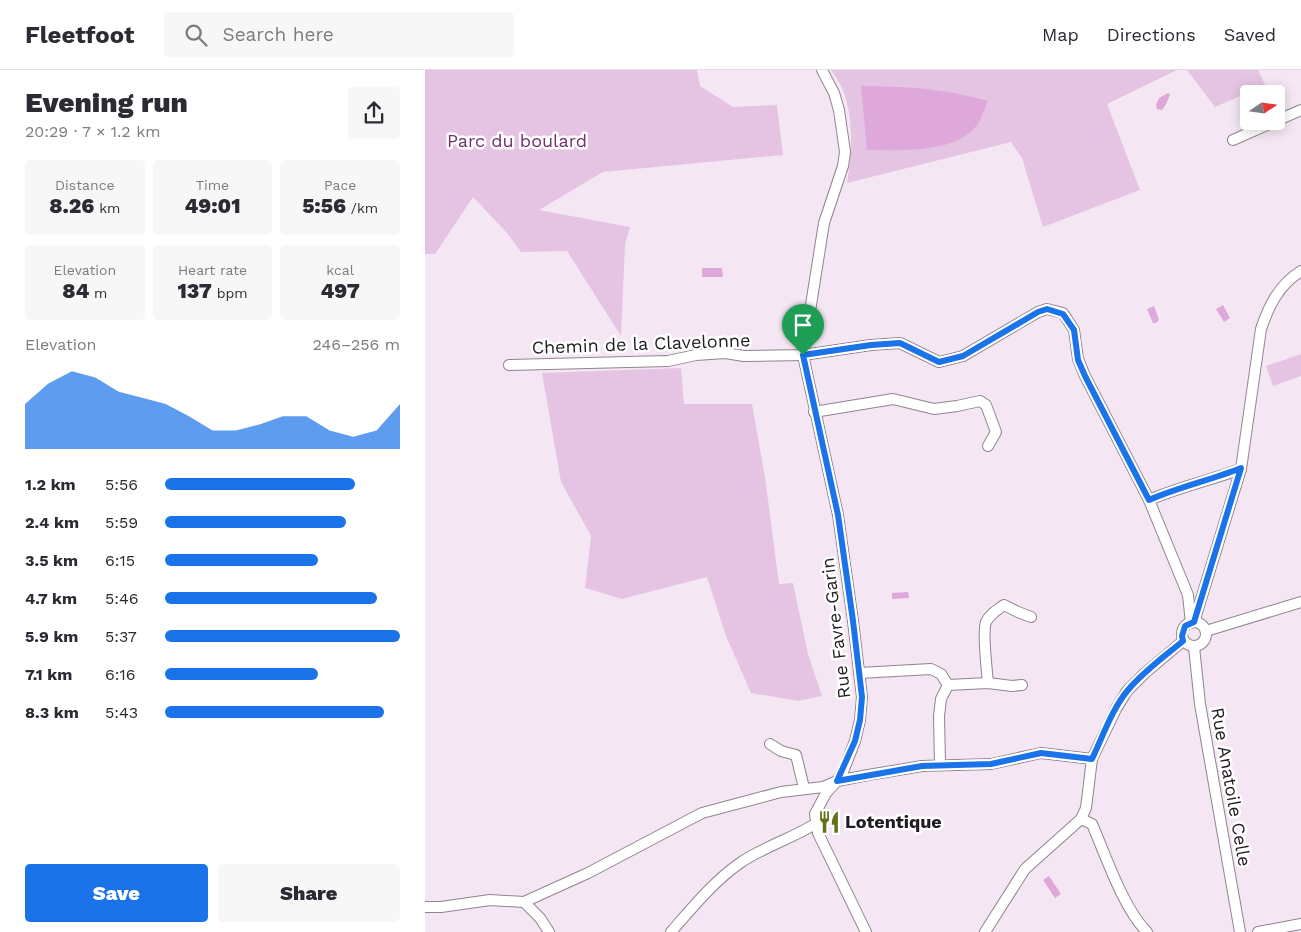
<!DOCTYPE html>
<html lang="en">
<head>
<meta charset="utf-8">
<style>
	:root { --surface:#fff; --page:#f7f7f7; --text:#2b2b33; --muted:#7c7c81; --line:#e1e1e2; --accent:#1a73e8 }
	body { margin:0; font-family:"Work Sans",sans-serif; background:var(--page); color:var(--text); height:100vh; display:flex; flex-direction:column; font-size:19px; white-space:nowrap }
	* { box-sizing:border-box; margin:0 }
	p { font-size:16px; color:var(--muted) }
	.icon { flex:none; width:28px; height:28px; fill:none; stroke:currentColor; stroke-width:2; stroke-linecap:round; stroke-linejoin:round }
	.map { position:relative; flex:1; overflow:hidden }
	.sheet { display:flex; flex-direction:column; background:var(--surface); width:425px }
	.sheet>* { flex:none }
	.needle { width:32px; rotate:77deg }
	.fabs { position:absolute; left:815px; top:15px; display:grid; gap:10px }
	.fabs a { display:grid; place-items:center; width:45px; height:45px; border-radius:5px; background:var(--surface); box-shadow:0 2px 12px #0003; font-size:25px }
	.pin { position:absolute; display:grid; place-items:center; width:42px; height:42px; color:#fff; margin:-51px -21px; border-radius:50% 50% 50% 0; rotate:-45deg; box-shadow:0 0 5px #0007 }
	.pin .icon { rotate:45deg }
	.round { display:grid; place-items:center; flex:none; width:52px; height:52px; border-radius:5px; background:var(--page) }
	.head { display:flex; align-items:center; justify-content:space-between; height:85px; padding:0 25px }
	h1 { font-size:28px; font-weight:800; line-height:38px }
	.stats { display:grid; grid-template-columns:repeat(3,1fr); gap:8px; height:85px; padding:5px 25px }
	.stats div { display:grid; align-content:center; border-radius:5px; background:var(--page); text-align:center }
	.stats b { font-size:21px; font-weight:800 }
	.stats small { font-size:14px; font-weight:400 }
	.stats p { font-size:14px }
	.chart { height:140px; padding:10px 25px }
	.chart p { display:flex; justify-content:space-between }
	.chart svg { width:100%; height:90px; margin-top:5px; fill:var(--accent); opacity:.7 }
	.primary-button { display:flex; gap:10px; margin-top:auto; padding:10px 25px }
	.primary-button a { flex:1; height:58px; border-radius:5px; background:var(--accent); color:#fff; font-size:20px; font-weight:800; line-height:58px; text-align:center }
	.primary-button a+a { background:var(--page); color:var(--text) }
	ul { padding:0 25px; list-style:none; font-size:16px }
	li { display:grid; grid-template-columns:80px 60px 1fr; align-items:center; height:38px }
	li i { height:12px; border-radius:6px; background:var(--accent) }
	header { display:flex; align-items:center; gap:30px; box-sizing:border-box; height:70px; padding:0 25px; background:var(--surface); border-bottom:1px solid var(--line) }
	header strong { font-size:24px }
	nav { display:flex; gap:28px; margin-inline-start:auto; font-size:18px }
	.search { width:350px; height:45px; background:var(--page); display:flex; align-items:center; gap:12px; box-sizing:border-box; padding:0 18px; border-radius:5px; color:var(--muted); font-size:19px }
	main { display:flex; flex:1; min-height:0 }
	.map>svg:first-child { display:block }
</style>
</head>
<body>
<header>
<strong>Fleetfoot</strong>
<div class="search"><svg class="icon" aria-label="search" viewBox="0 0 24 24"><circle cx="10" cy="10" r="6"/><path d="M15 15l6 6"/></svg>Search here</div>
<nav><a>Map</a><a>Directions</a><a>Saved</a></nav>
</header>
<main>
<section class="sheet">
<div class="head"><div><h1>Evening run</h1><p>20:29 · 7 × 1.2 km</p></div><a class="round"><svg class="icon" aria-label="share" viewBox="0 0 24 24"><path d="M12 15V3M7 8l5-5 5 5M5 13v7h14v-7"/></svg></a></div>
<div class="stats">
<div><p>Distance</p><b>8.26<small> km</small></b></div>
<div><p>Time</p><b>49:01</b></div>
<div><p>Pace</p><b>5:56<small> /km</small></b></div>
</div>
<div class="stats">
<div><p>Elevation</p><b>84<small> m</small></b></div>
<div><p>Heart rate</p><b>137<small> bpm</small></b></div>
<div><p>kcal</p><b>497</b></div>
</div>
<div class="chart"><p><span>Elevation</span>246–256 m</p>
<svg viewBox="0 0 160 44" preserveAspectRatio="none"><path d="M0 44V22L10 12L20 6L30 9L40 16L50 19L60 22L70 28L80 35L90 35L100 32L110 28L120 28L130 35L140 38L150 35L160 22V44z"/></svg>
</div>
<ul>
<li><b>1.2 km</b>5:56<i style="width:81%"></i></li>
<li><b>2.4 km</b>5:59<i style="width:77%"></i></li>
<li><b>3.5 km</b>6:15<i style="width:65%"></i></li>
<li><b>4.7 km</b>5:46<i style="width:90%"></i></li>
<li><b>5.9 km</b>5:37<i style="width:100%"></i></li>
<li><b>7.1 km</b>6:16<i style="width:65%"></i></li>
<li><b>8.3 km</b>5:43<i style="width:93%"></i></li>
</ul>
<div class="primary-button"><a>Save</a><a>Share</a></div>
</section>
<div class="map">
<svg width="876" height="862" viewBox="0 0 876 862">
	<rect width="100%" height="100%" fill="#f4e7f3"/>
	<g fill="#e5c4e3">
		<polygon points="0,0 272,0 275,16 308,37 352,35 358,85 178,102 114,140 205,157 200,175 196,266 142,181 96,182 82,163 48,127 10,184 0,184"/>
		<path d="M 406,0 L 752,0 L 682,34 L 715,120 L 618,157 L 597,88 L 586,72 L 422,113 C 427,82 429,50 418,20 C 415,13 410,6 406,0 Z"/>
		<polygon points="762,0 833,0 840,15 790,37"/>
		<polygon points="876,284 876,306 848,316 841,296"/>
		<polygon points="256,298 259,334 327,334 340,407 354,514 368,513 383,584 397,626 373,631 326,623 301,566 282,507 197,529 160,518 166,466 136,412 117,303"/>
	</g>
	<g fill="#dea8db">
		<path d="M 436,16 C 479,16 521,19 563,31 C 559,39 557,48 552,55 C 531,84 474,80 442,80 Z"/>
		<path d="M 743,23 L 745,24 C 744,28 740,37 737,40 L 732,39 L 731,35 L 734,28 Z"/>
		<polygon points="277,198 297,198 298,207 277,207"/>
		<polygon points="798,235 805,248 799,252 791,239"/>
		<polygon points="729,236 734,250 731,253 728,253 722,239"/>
		<polygon points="483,522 484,528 467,529 467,523"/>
		<polygon points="624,806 636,824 630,828 618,810"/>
	</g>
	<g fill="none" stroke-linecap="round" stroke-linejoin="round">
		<defs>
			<g id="street">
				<polyline points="397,0 409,23 414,40 420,82 418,96 399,153 378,285 413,445 428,551 437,627 435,650 430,671 418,702 412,711 401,723 390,744 393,763 441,862"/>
				<polyline points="851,51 876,40"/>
				<polyline points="808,70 851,51"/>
				<polyline points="84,295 243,291 271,285 300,283 319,286 378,285 446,275 475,273 514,292 538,286 613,242 622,239 638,243 649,260 653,289 660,306 724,430 763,525 766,553"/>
				<polyline points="389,342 468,329 509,339 532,336 555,331 561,335 571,362 563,376"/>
				<path d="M 724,430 C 754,417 786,410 816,399"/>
				<circle cx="769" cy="564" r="12"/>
				<path d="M 769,552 L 816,399 L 836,259 C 844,235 854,215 876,201"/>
				<polyline points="781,561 876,532"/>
				<polyline points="769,577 775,634 815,862"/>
				<polyline points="434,603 506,599 516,604 523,615 516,629 514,646 515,694"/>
				<path d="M 563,613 C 562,600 557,562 561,552 C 565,544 572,540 579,535 L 593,542 L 606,547"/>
				<polyline points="523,615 563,613 587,616 597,615"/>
				<polyline points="345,674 356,681 371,685 379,718"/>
				<path d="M 656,749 L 667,754 C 681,786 698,838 722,862"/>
				<polyline points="99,832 115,848 124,862"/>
				<polyline points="0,837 16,837 65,830 99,832 163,803 277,743 356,722 398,717 412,711 443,705 497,696 566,694 616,683 667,689"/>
				<path d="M 246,862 C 266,839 289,811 315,793 C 338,777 366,769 390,754"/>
				<polyline points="560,862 600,799 656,749 661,738 667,689 691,639 702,621 720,603 758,571"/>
				<polyline points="833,862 876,854"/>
			</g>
		</defs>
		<use href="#street" stroke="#8f848f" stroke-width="12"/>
		<use href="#street" stroke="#fff" stroke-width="10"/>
	</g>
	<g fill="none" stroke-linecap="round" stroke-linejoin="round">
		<defs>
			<path id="route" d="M 622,239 L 638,244 L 649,260 L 653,290 L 660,306 L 724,430 C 754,417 786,410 816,398 L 769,552 L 760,556 L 757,566 L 758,571 C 740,586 719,601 703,620 C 687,639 678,666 667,689 L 616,683 L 566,694 L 497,696 L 412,711 L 430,671 L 435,650 L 437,627 L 428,551 L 413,445 L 378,285 L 446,275 L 475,273 L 514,292 L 538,286 L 613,242 Z"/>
		</defs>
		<use href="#route" stroke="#fff" stroke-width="10"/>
		<use href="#route" stroke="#1a73e8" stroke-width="6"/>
	</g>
	<defs>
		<symbol id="restaurant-bare" viewBox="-9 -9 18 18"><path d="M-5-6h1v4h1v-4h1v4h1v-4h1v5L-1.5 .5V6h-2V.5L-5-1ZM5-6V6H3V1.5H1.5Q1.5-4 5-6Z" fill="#63701a" stroke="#fff" stroke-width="2.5" paint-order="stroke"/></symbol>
	</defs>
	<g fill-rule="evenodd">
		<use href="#restaurant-bare" x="388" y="736" width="32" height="32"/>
	</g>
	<g text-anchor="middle" stroke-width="5" stroke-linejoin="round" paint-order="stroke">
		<g font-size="18" fill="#70316f" stroke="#fff">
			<text x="92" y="77">Parc du boulard</text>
		</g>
		<g font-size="18" fill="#211c21" stroke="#fff">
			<text transform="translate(216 274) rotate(-2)" y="6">Chemin de la Clavelonne</text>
			<text transform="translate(411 558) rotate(-97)" y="6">Rue Favre-Garin</text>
			<text transform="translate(806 717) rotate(80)" y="6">Rue Anatoile Celle</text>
		</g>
		<g font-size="18" font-weight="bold" fill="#211c21" stroke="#fff" text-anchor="start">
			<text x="420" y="758">Lotentique</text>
		</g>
	</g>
</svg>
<div class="fabs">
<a><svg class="needle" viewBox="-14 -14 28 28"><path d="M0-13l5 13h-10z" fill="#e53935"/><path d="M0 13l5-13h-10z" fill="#7c7c81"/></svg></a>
</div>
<div class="pin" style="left:378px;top:285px;background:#1e9e55"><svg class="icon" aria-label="arrive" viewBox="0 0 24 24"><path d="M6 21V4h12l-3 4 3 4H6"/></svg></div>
</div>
</main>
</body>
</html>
